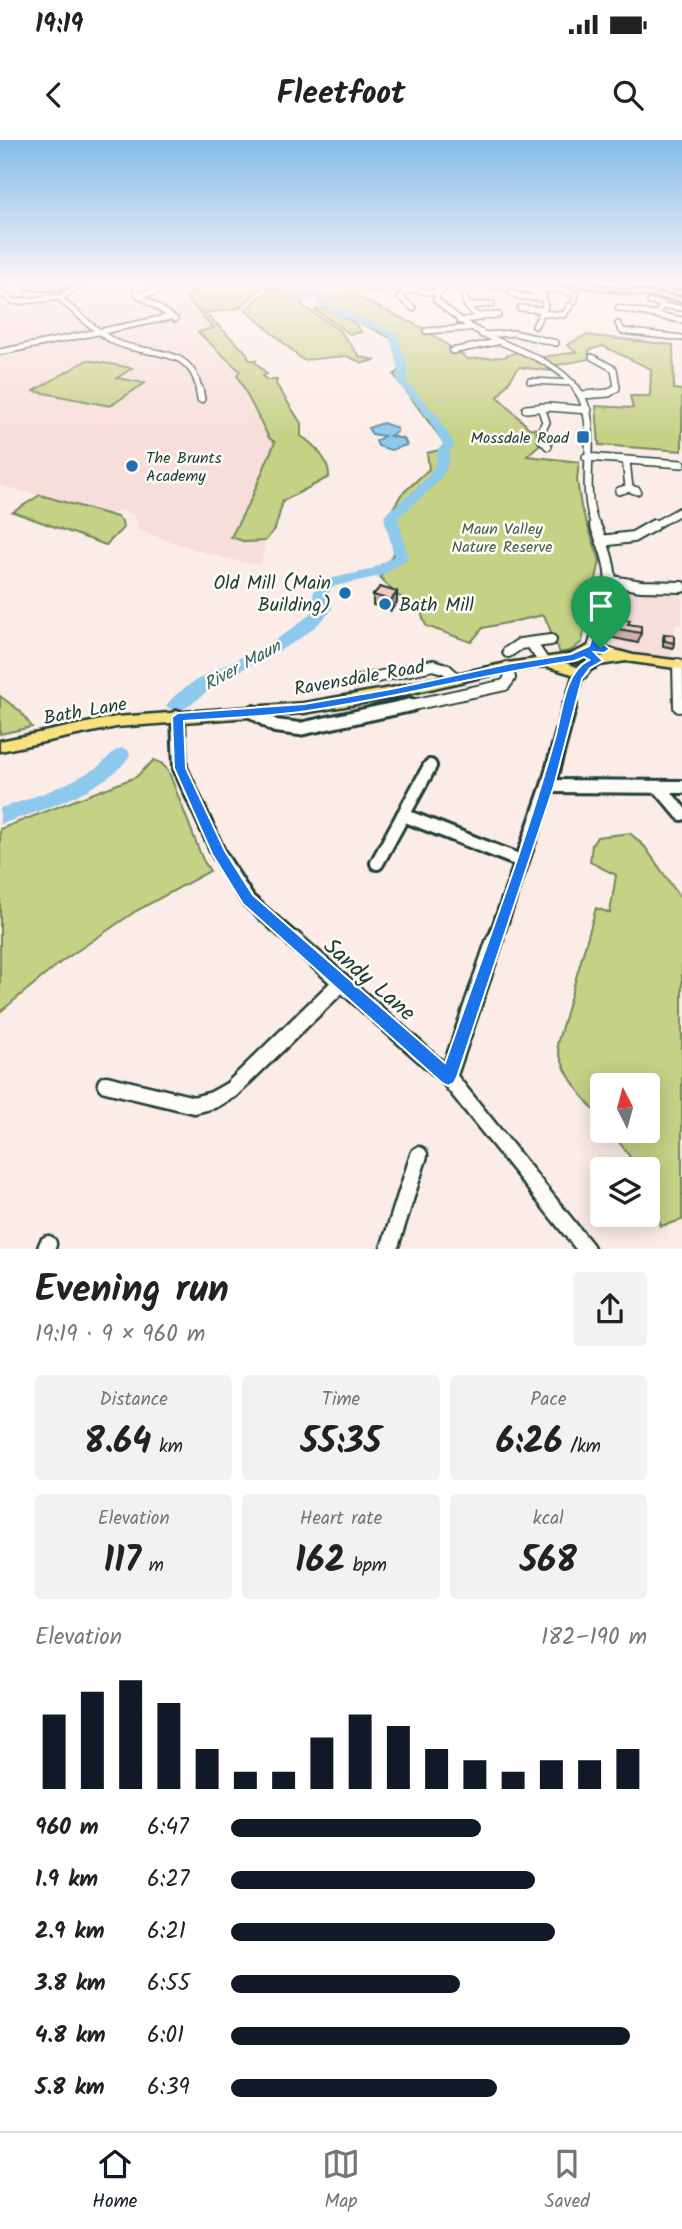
<!DOCTYPE html>
<html lang="en">
<head>
<meta charset="utf-8">
<style>
	:root { --surface:#fff; --page:#f2f2f2; --text:#222; --muted:#767676; --line:#e0e0e0; --accent:#111827 }
	body { margin:0; font-family:Kalam,sans-serif; background:var(--page); color:var(--text); height:100vh; display:flex; flex-direction:column; font-size:26px; white-space:nowrap }
	* { box-sizing:border-box; margin:0 }
	p { font-size:23px; color:var(--muted) }
	.icon { flex:none; width:38px; height:38px; fill:none; stroke:currentColor; stroke-width:2; stroke-linecap:round; stroke-linejoin:round }
	.map { position:relative; height:1109px; overflow:hidden }
	.drawer { display:flex; flex-direction:column; background:var(--surface); flex:1 }
	.drawer>* { flex:none }
	.needle { width:46px; rotate:354deg }
	.fabs { position:absolute; left:590px; top:933px; display:grid; gap:14px }
	.fabs a { display:grid; place-items:center; width:70px; height:70px; border-radius:7px; background:var(--surface); box-shadow:0 4px 18px #0003; font-size:35px }
	.pin { position:absolute; display:grid; place-items:center; width:60px; height:60px; color:#fff; margin:-72px -30px; border-radius:50% 50% 50% 0; rotate:-45deg; box-shadow:0 0 7px #0007 }
	.pin .icon { rotate:45deg }
	.round { display:grid; place-items:center; flex:none; width:74px; height:74px; border-radius:7px; background:var(--page) }
	.summary { display:flex; align-items:center; justify-content:space-between; height:119px; padding:0 35px }
	h1 { font-size:38px; font-weight:600; line-height:52px }
	.metrics { display:grid; grid-template-columns:repeat(3,1fr); gap:10px; height:119px; padding:7px 35px }
	.metrics div { display:grid; align-content:center; border-radius:7px; background:var(--page); text-align:center }
	.metrics b { font-size:35px; font-weight:600 }
	.metrics small { font-size:19px; font-weight:400 }
	.metrics p { font-size:19px }
	.chart { height:196px; padding:14px 35px }
	.chart p { display:flex; justify-content:space-between }
	.chart svg { width:100%; height:126px; margin-top:7px; stroke:var(--accent); stroke-width:6 }
	ul { padding:0 35px; list-style:none; font-size:23px }
	li { display:grid; grid-template-columns:112px 84px 1fr; align-items:center; height:52px }
	li i { height:18px; border-radius:9px; background:var(--accent) }
	.status { display:flex; justify-content:space-between; align-items:center; height:49px; padding:0 35px; background:var(--surface); direction:ltr }
	.status svg { height:19px; fill:currentColor }
	header { display:flex; justify-content:space-between; align-items:center; height:91px; padding:0 35px; background:var(--surface); font-size:32px; font-weight:600 }
	.dock { display:flex; justify-content:space-around; align-items:center; height:98px; border-top:2px solid var(--line); background:var(--surface); font-size:19px; color:var(--muted) }
	.dock a { display:grid; justify-items:center; gap:4px }
	.dock .on { color:var(--accent) }
	.map>svg:first-child { display:block }
</style>
</head>
<body>
<div class="status"><b>19:19</b><svg viewBox="0 0 49 12"><path d="M0 12V9h3v3zM5 12V6h3v6zM10 12V3h3v9zM15 12V0h3v12zM26 1h20v11H26zM47 4h2v5h-2z"/></svg></div>
<header><svg class="icon" aria-label="back" viewBox="0 0 24 24"><path d="M15 5l-7 7 7 7"/></svg>Fleetfoot<svg class="icon" aria-label="search" viewBox="0 0 24 24"><circle cx="10" cy="10" r="6"/><path d="M15 15l6 6"/></svg></header>
<div class="map">
<svg width="682" height="1109" viewBox="0 0 682 1109">
	<rect width="100%" height="100%" fill="#fcece8"/>
	<filter id="ink" filterUnits="userSpaceOnUse"><feTurbulence type="fractalNoise" baseFrequency=".0143" numOctaves="2"/><feDisplacementMap in="SourceGraphic" scale="14" xChannelSelector="R" yChannelSelector="G"/><feConvolveMatrix kernelMatrix="1 2 1 2 8 2 1 2 1" color-interpolation-filters="sRGB"/></filter>
	<g filter="url(#ink)">
		<g fill="#f7deda">
			<polygon points="0,143 193,143 187,159 214,188 199,193 240,231 237,235 269,298 275,302 275,389 265,402 260,426 211,415 137,390 137,382 133,375 121,370 110,375 0,345"/>
			<polygon points="627,447 682,450 682,485 676,484 671,518 620,513 610,510 600,501 618,448"/>
		</g>
		<g fill="#c5d184" stroke="#72875c" stroke-width="2">
			<polygon points="208,143 267,143 239,168 201,174 187,159 194,150 192,145"/>
			<polygon points="271,143 400,143 382,145 384,150 351,154 421,187 468,219 504,217 521,210 537,218 576,212 567,205 586,195 673,205 674,249 682,250 682,311 599,305 596,266 633,268 630,256 650,256 651,229 603,206 589,210 589,219 547,227 552,231 519,227 498,257 529,288 537,289 540,304 527,316 579,322 577,340 581,367 600,421 582,502 572,510 560,513 544,475 483,488 471,502 426,486 419,467 395,454 380,437 395,411 386,380 401,355 429,329 427,313 448,308 394,235 401,229 391,198 311,159 270,146"/>
			<polygon points="270,149 299,158 303,166 340,191 360,217 376,220 363,223 346,216 303,220 248,172 246,169"/>
			<polygon points="327,168 355,183 361,192 350,194 315,170"/>
			<path d="M 208,176 L 247,213 L 249,220 L 256,220 L 255,222 L 267,234 L 263,236 L 267,240 L 277,240 L 276,244 L 301,283 L 301,296 C 314,304 330,321 329,337 L 283,361 L 275,389 L 265,401 L 246,402 L 231,397 L 251,359 L 275,302 L 269,298 L 237,235 L 240,231 L 198,192 L 214,188 L 202,177 Z"/>
			<polygon points="87,220 132,228 117,238 145,243 110,266 34,251"/>
			<polygon points="40,355 117,377 122,381 123,388 106,405 13,372"/>
			<polygon points="0,556 20,571 32,587 0,594"/>
			<polygon points="154,620 161,623 168,630 203,720 210,731 136,771 61,822 0,872 0,689 136,637"/>
			<path d="M 630,693 L 645,707 L 682,760 L 682,1080 L 661,1086 L 648,1048 L 648,1029 L 639,1029 L 611,991 L 648,990 L 648,945 L 602,945 L 602,980 C 582,955 563,936 557,904 L 596,768 L 610,773 L 616,735 L 590,722 L 592,705 L 597,697 Z"/>
		</g>
		<polygon fill="#8cc9ec" stroke="#6091a2" stroke-width="2" points="383,283 397,288 397,292 390,296 404,299 407,305 391,310 378,306 376,301 384,296 372,294 368,288"/>
		<g fill="none" stroke-linecap="round" stroke-linejoin="round">
			<g fill="#8cc9ec" fill-rule="evenodd">
				<path d="M 292,143 L 300,143 L 330,164 L 396,193 L 408,227 L 407,242 L 436,274 L 455,305 L 449,312 C 453,337 415,362 398,377 L 408,417 L 406,420 L 380,436 L 331,447 L 329,454 L 332,469 C 305,504 261,518 224,539 C 208,549 193,567 175,572 L 166,566 C 183,540 241,519 268,504 C 286,494 302,482 316,468 L 313,454 L 319,441 L 370,430 L 394,416 L 384,376 C 400,358 440,338 437,311 L 443,304 L 427,277 L 397,242 L 398,227 L 389,196 C 357,180 316,172 292,143 Z"/>
				<path d="M 121,608 L 128,610 L 130,615 C 112,647 35,674 0,684 L 0,668 C 32,659 67,645 96,628 C 106,622 110,612 121,608 Z"/>
			</g>
			<defs>
				<g id="minor-far4">
					<path d="M 83,143 L 62,157 L 63,162 C 79,174 97,193 115,202 C 149,218 189,203 199,249"/>
					<path d="M 451,143 L 438,153 L 436,160 C 451,174 466,185 485,195 C 516,210 555,220 577,249"/>
					<path d="M 450,144 C 481,146 515,141 543,156 L 545,166 L 535,186"/>
					<polyline points="386,146 438,153"/>
					<polyline points="412,146 400,157 413,168"/>
					<polyline points="535,150 564,150 576,155 574,162"/>
					<polyline points="0,153 14,162 62,157"/>
					<polyline points="136,153 175,179"/>
					<polyline points="511,153 521,157 544,158"/>
					<polyline points="139,155 180,146"/>
					<polyline points="650,162 663,164 657,174"/>
					<polyline points="467,166 492,164"/>
					<polyline points="663,166 682,168"/>
					<polyline points="520,168 543,170"/>
					<polyline points="618,168 682,180"/>
					<polyline points="542,173 564,175 570,166"/>
					<polyline points="478,176 498,175"/>
					<polyline points="459,181 479,178 467,166 463,152"/>
					<polyline points="618,184 622,191 682,198"/>
					<polyline points="426,191 469,188"/>
					<polyline points="482,195 514,193 556,203"/>
					<polyline points="452,211 497,202"/>
					<polyline points="0,212 171,177"/>
					<polyline points="592,217 614,229 617,247 614,249"/>
					<polyline points="530,241 573,243"/>
				</g>
				<g id="minor-far3">
					<polyline points="199,248 201,259"/>
					<path d="M 576,248 C 604,285 576,342 596,387"/>
					<polyline points="582,255 609,253 616,248"/>
					<polyline points="541,267 546,282 541,291 541,299 548,306"/>
					<polyline points="526,269 548,267 588,270"/>
					<polyline points="586,317 682,324"/>
					<polyline points="626,320 629,348"/>
					<polyline points="619,351 629,348 637,351"/>
					<polyline points="651,387 682,370"/>
				</g>
				<g id="minor-far2">
					<polyline points="601,401 633,397 654,385"/>
					<polyline points="612,441 641,446 682,447"/>
					<polyline points="531,503 544,522"/>
					<path d="M 593,508 C 610,450 621,443 595,385"/>
					<polyline points="508,512 520,504 551,500"/>
					<polyline points="678,524 679,567"/>
					<polyline points="354,542 433,525 446,529 456,538"/>
					<polyline points="403,567 505,545 510,538 507,527"/>
					<polyline points="569,567 577,538 585,530"/>
				</g>
				<g id="minor-far1">
					<polyline points="253,572 275,586 300,589 411,565"/>
					<polyline points="178,577 180,628 219,714 248,760 296,802"/>
					<polyline points="548,646 682,647"/>
					<polyline points="659,647 682,674"/>
					<polyline points="403,675 521,721"/>
					<polyline points="377,723 430,626"/>
					<polyline points="494,802 548,646 570,565"/>
				</g>
				<g id="minor">
					<polyline points="294,800 448,937 586,1109"/>
					<polyline points="448,937 495,800"/>
					<polyline points="106,944 194,965 213,960 231,950 341,843"/>
					<polyline points="46,1109 48,1104"/>
					<polyline points="389,1109 419,1015"/>
				</g>
				<g id="major">
					<polygon points="558,143 576,143 682,157 682,161"/>
					<path d="M 593,504 L 633,515 L 682,521 L 682,529 L 626,521 L 600,525 L 579,536 L 545,526 L 507,531 L 391,558 L 304,573 L 116,587 L 0,611 L 0,601 L 116,577 L 304,563 L 391,548 L 507,523 L 571,514 ZM 594,513 L 606,516 L 592,518 L 577,527 L 565,523 L 579,521 Z"/>
				</g>
			</defs>
			<use href="#minor-far4" stroke="#1f3d34" stroke-width="8"/>
			<use href="#minor-far3" stroke="#1f3d34" stroke-width="10"/>
			<use href="#minor-far2" stroke="#1f3d34" stroke-width="14"/>
			<use href="#minor-far1" stroke="#1f3d34" stroke-width="18"/>
			<use href="#minor" stroke="#1f3d34" stroke-width="21"/>
			<use href="#major" stroke="#1f3d34" stroke-width="5"/>
			<use href="#minor-far4" stroke="#fdfcf7" stroke-width="5"/>
			<use href="#minor-far3" stroke="#fdfcf7" stroke-width="7"/>
			<use href="#minor-far2" stroke="#fdfcf7" stroke-width="10"/>
			<use href="#minor-far1" stroke="#fdfcf7" stroke-width="12"/>
			<use href="#minor" stroke="#fdfcf7" stroke-width="16"/>
			<use href="#major" fill="#fae180" fill-rule="evenodd"/>
		</g>
		<g fill="#d5aca9" stroke="#1f3d34" stroke-width="2">
			<polygon points="24,143 73,143 60,152 25,150"/>
			<polygon points="672,143 682,143 682,150 671,149"/>
			<polygon points="397,452 397,462 391,470 373,465 373,455"/>
			<polygon points="610,476 629,484 641,493 638,503 604,496"/>
			<polygon points="664,494 674,503 673,508 663,506 663,499"/>
		</g>
		<g fill="#ae8c89" stroke="#1f3d34" stroke-width="2">
			<polygon points="60,143 73,143 60,152 59,144"/>
			<polygon points="397,452 397,462 391,470 391,460"/>
		</g>
		<g fill="#f8c8c4" stroke="#1f3d34" stroke-width="2">
			<polygon points="380,447 397,452 391,460 373,455"/>
			<polygon points="610,476 630,480 628,484 641,486 641,493 607,487"/>
			<polygon points="664,494 674,495 674,503 665,501"/>
		</g>
	</g>
	<linearGradient id="sky" x2="0" y2="1"><stop stop-color="#83bcea"/><stop offset="0.48" stop-color="#fef6f5"/><stop offset="1" stop-color="#fef6f5" stop-opacity="0"/></linearGradient>
	<rect width="682" height="298" fill="url(#sky)"/>
	<path fill="#1a73e8" stroke="#fff" stroke-width="2" fill-rule="evenodd" d="M 595,497 L 610,509 L 604,513 L 594,512 L 603,521 L 590,528 L 582,539 L 554,646 L 457,937 L 454,943 L 448,946 L 442,943 L 243,764 L 212,714 L 174,628 L 172,577 L 178,573 L 304,564 L 391,549 L 507,524 L 571,514 L 589,506 L 592,498 ZM 584,517 L 589,520 C 565,531 562,572 556,595 C 525,706 483,814 445,923 L 253,755 L 225,711 L 186,628 L 184,581 C 225,578 267,577 307,571 C 396,558 484,534 574,521 Z"/>
	<g fill="#1f6fb2" stroke="#fdfcf7" stroke-width="2.5">
		<rect x="576" y="290" width="14" height="14" rx="3.5"/>
		<circle cx="132" cy="326" r="7"/>
		<circle cx="345" cy="453" r="7"/>
		<circle cx="385" cy="464" r="7"/>
	</g>
	<g text-anchor="middle" stroke-width="5" stroke-linejoin="round" paint-order="stroke">
		<g font-size="16" fill="#1f3d34" stroke="#fdfcf7" text-anchor="end">
			<text x="569" y="303">Mossdale Road</text>
			<text x="146" y="323" text-anchor="start">The Brunts<tspan x="146" dy="18">Academy</tspan></text>
		</g>
		<g font-size="16" fill="#486248" stroke="#fdfcf7">
			<text x="502" y="394">Maun Valley<tspan x="502" dy="18">Nature Reserve</tspan></text>
		</g>
		<g font-size="18" font-style="italic" fill="#3a6062" stroke="#fdfcf7">
			<text transform="translate(242 525) rotate(-29)" y="6">River Maun</text>
		</g>
		<g font-size="19" fill="#1f3d34" stroke="#fdfcf7" text-anchor="end">
			<text x="331" y="449">Old Mill (Main<tspan x="331" dy="22">Building)</tspan></text>
			<text x="399" y="471" text-anchor="start">Bath Mill</text>
		</g>
		<g font-size="19" fill="#1f3d34" stroke="#fdfcf7">
			<text transform="translate(359 537) rotate(-10)" y="7">Ravensdale Road</text>
			<text transform="translate(85 570) rotate(-10)" y="7">Bath Lane</text>
		</g>
		<g font-size="23" fill="#1f3d34" stroke="#fdfcf7">
			<text transform="translate(370 839) rotate(41)" y="8">Sandy Lane</text>
		</g>
	</g>
</svg>
<div class="fabs">
<a><svg class="needle" viewBox="-14 -14 28 28"><path d="M0-13l5 13h-10z" fill="#e53935"/><path d="M0 13l5-13h-10z" fill="#767676"/></svg></a>
<a><svg class="icon" aria-label="layers" viewBox="0 0 24 24"><path d="M12 4l9 5-9 5-9-5zM3 14l9 5 9-5"/></svg></a>
</div>
<div class="pin" style="left:601px;top:508px;background:#1e9e55"><svg class="icon" aria-label="arrive" viewBox="0 0 24 24"><path d="M6 21V4h12l-3 4 3 4H6"/></svg></div>
</div>
<section class="drawer">
<div class="summary"><div><h1>Evening run</h1><p>19:19 · 9 × 960 m</p></div><a class="round"><svg class="icon" aria-label="share" viewBox="0 0 24 24"><path d="M12 15V3M7 8l5-5 5 5M5 13v7h14v-7"/></svg></a></div>
<div class="metrics">
<div><p>Distance</p><b>8.64<small> km</small></b></div>
<div><p>Time</p><b>55:35</b></div>
<div><p>Pace</p><b>6:26<small> /km</small></b></div>
</div>
<div class="metrics">
<div><p>Elevation</p><b>117<small> m</small></b></div>
<div><p>Heart rate</p><b>162<small> bpm</small></b></div>
<div><p>kcal</p><b>568</b></div>
</div>
<div class="chart"><p><span>Elevation</span>182–190 m</p>
<svg viewBox="0 0 160 44" preserveAspectRatio="none"><path d="M5 44V18M15 44V10M25 44V6M35 44V14M45 44V30M55 44V38M65 44V38M75 44V26M85 44V18M95 44V22M105 44V30M115 44V34M125 44V38M135 44V34M145 44V34M155 44V30"/></svg>
</div>
<ul>
<li><b>960 m</b>6:47<i style="width:60%"></i></li>
<li><b>1.9 km</b>6:27<i style="width:73%"></i></li>
<li><b>2.9 km</b>6:21<i style="width:78%"></i></li>
<li><b>3.8 km</b>6:55<i style="width:55%"></i></li>
<li><b>4.8 km</b>6:01<i style="width:96%"></i></li>
<li><b>5.8 km</b>6:39<i style="width:64%"></i></li>
</ul>
</section>
<nav class="dock">
<a class="on"><svg class="icon" aria-label="home" viewBox="0 0 24 24"><path d="M3 11l9-7 9 7M6 9v11h12V9"/></svg>Home</a>
<a><svg class="icon" aria-label="map" viewBox="0 0 24 24"><path d="M3 6l6-2 6 2 6-2v14l-6 2-6-2-6 2zM9 4v14M15 6v14"/></svg>Map</a>
<a><svg class="icon" aria-label="saved" viewBox="0 0 24 24"><path d="M7 4h10v16l-5-4-5 4z"/></svg>Saved</a>
</nav>
</body>
</html>
